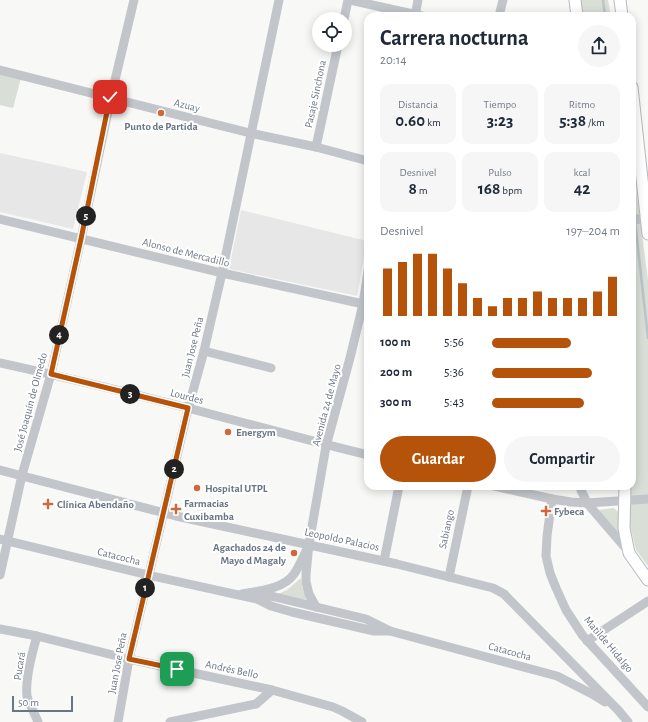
<!DOCTYPE html>
<html lang="es">
<head>
<meta charset="utf-8">
<style>
	:root { --surface:#fff; --page:#f6f6f7; --text:#1f2937; --muted:#747a83; --accent:#b45309 }
	body { margin:0; font-family:"Alegreya Sans",sans-serif; background:var(--page); color:var(--text); height:100vh; display:flex; flex-direction:column; font-size:15px; white-space:nowrap }
	* { box-sizing:border-box; margin:0 }
	p { font-size:13px; color:var(--muted) }
	.icon { flex:none; width:22px; height:22px; fill:none; stroke:currentColor; stroke-width:2; stroke-linecap:round; stroke-linejoin:round }
	.map { position:relative; flex:1; overflow:hidden }
	.panel { position:absolute; left:364px; top:12px; width:272px; height:478px; display:flex; flex-direction:column; background:var(--surface); border-radius:12px; box-shadow:0 2px 10px #0003 }
	.panel>* { flex:none }
	.buttons { position:absolute; left:312px; top:12px; display:grid; gap:8px }
	.buttons a { display:grid; place-items:center; width:40px; height:40px; border-radius:50%; background:var(--surface); box-shadow:0 2px 10px #0003; font-size:20px }
	.scale { position:absolute; left:12px; bottom:10px; width:61px; box-sizing:border-box; padding-left:4px; border:2px solid #6a7783; border-top:0; font-size:11px; line-height:14px; white-space:nowrap; color:#6a7783; -webkit-text-stroke:3px #fff; paint-order:stroke }
	.pin { position:absolute; display:grid; place-items:center; width:34px; height:34px; color:#fff; margin:-17px; border-radius:8px; box-shadow:0 2px 6px #0006 }
	.km { position:absolute; width:20px; height:20px; margin:-10px; border-radius:50%; background:#222; color:#fff; font-size:11px; line-height:20px; text-align:center }
	.round { display:grid; place-items:center; flex:none; width:42px; height:42px; border-radius:21px; background:var(--page) }
	.headline { display:flex; align-items:center; justify-content:space-between; height:68px; padding:0 16px }
	h1 { font-size:22px; font-weight:600; line-height:30px }
	.figures { display:grid; grid-template-columns:repeat(3,1fr); gap:6px; height:68px; padding:4px 16px }
	.figures div { display:grid; align-content:center; border-radius:10px; background:var(--page); text-align:center }
	.figures b { font-size:17px; font-weight:600 }
	.figures small { font-size:11px; font-weight:400 }
	.figures p { font-size:11px }
	.chart { height:112px; padding:8px 16px }
	.chart p { display:flex; justify-content:space-between }
	.chart svg { width:100%; height:72px; margin-top:4px; stroke:var(--accent); stroke-width:6 }
	.primary-button { display:flex; gap:8px; margin-top:auto; padding:8px 16px }
	.primary-button a { flex:1; height:46px; border-radius:24px; background:var(--accent); color:#fff; font-size:16px; font-weight:600; line-height:46px; text-align:center }
	.primary-button a+a { background:var(--page); color:var(--text) }
	ul { padding:0 16px; list-style:none; font-size:13px }
	li { display:grid; grid-template-columns:64px 48px 1fr; align-items:center; height:30px }
	li i { height:10px; border-radius:5px; background:var(--accent) }
	.map>svg:first-child { display:block }
</style>
</head>
<body>
<div class="map">
<svg width="648" height="722" viewBox="0 0 648 722">
	<rect width="100%" height="100%" fill="#f8f8f6"/>
	<g fill="#e6e7e6">
		<polygon points="0,153 87,172 73,229 0,212"/>
		<polygon points="241,210 367,241 357,296 229,269"/>
	</g>
	<g fill="#d9ded7">
		<polygon points="580,0 608,0 611,16 583,16"/>
		<polygon points="0,72 21,78 13,108 0,105"/>
		<path d="M 632,158 L 648,280 L 648,566 L 636,550 L 629,521 L 631,486 L 632,486 C 632,439 639,392 632,346 Z"/>
		<polygon points="590,486 618,486 617,490 595,490 590,488"/>
		<polygon points="614,508 618,512 618,532 615,533 598,510"/>
		<polygon points="301,578 302,586 307,600 273,596 287,590"/>
	</g>
	<g fill="none" stroke-linecap="round" stroke-linejoin="round">
		<g stroke="#bbc4c8" stroke-width="2.5">
			<polyline points="603,0 605,16"/>
			<polyline points="632,191 635,216"/>
			<polyline points="635,221 648,338"/>
		</g>
		<defs>
			<g id="major">
				<polyline points="575,0 577,16"/>
				<polyline points="620,0 622,16"/>
				<polyline points="632,87 648,234"/>
				<polyline points="625,486 624,528 629,553 648,580"/>
			</g>
		</defs>
		<use href="#major" stroke="#b6b9bd" stroke-width="13"/>
		<g stroke="#c2c5c9" stroke-width="9">
			<polyline points="350,0 422,16"/>
			<polyline points="415,16 418,0"/>
			<polyline points="499,16 503,0"/>
			<polyline points="344,19 348,0"/>
			<polyline points="0,70 250,133 316,147 368,161"/>
			<polyline points="316,147 338,45"/>
			<polyline points="632,218 648,221"/>
			<polyline points="0,219 222,273 368,305"/>
			<polyline points="204,351 271,368"/>
			<path d="M 0,363 C 73,379 146,397 218,416 C 268,429 318,443 368,455"/>
			<polyline points="0,470 176,516 397,564 493,588 504,594 618,710 628,722"/>
			<polyline points="494,486 552,499 571,502 587,503 648,499"/>
			<polyline points="582,486 581,490 587,503 629,552"/>
			<polyline points="552,499 547,536 546,556 550,573 556,588 566,610 583,636 648,707"/>
			<polyline points="0,539 148,575 257,599 271,606 292,612 374,631 390,631"/>
			<polyline points="384,561 399,486"/>
			<polyline points="0,575 22,475 51,374 81,239 111,97 134,0"/>
			<polyline points="449,577 468,486"/>
			<path d="M 242,594 C 258,591 284,589 294,574 C 299,567 302,559 306,551"/>
			<polyline points="257,599 270,596 275,597 366,619 390,631 557,676 592,694 605,702"/>
			<polyline points="316,607 309,594 306,582 306,574 309,544 326,446 350,358 363,304 368,271"/>
			<polyline points="0,629 37,636 129,659 272,690 333,707 342,711 362,722"/>
			<path d="M 37,636 C 32,653 25,678 27,696 C 29,704 35,714 38,722"/>
			<polyline points="587,641 648,601"/>
			<polyline points="118,722 129,659 188,409 204,351 222,273 279,0"/>
			<polyline points="170,722 256,704 272,690"/>
		</g>
		<use href="#major" stroke="#fff" stroke-width="11"/>
	</g>
	<g fill="none" stroke-linecap="round" stroke-linejoin="round">
		<defs>
			<polyline id="route" points="110,97 81,239 51,374 188,408 129,659 177,669"/>
		</defs>
		<use href="#route" stroke="#fff" stroke-width="8"/>
		<use href="#route" stroke="#b45309" stroke-width="5"/>
	</g>
	<g fill="#d1683c" stroke="#fff" stroke-width="1.5">
		<circle cx="161" cy="113" r="4"/>
		<circle cx="228" cy="432" r="4"/>
		<circle cx="197" cy="488" r="4"/>
		<path d="M46 498h4v4h4v4h-4v4h-4v-4h-4v-4h4z"/>
		<path d="M174 503h4v4h4v4h-4v4h-4v-4h-4v-4h4z"/>
		<path d="M544 505h4v4h4v4h-4v4h-4v-4h-4v-4h4z"/>
		<circle cx="294" cy="553" r="4"/>
	</g>
	<g text-anchor="middle" stroke-width="4" stroke-linejoin="round" paint-order="stroke">
		<g font-size="11" fill="#6a7783" stroke="#fff">
			<text transform="translate(315 94) rotate(-78)" y="4">Pasaje Sinchona</text>
			<text transform="translate(187 105) rotate(14)" y="4">Azuay</text>
			<text transform="translate(186 252) rotate(14)" y="4">Alonso de Mercadillo</text>
			<text transform="translate(192 347) rotate(-76)" y="4">Juan Jose Peña</text>
			<text transform="translate(187 396) rotate(14)" y="4">Lourdes</text>
			<text transform="translate(30 402) rotate(-75)" y="4">José Joaquín de Olmedo</text>
			<text transform="translate(326 405) rotate(-75)" y="4">Avenida 24 de Mayo</text>
			<text transform="translate(446 529) rotate(-78)" y="4">Sabiango</text>
			<text transform="translate(342 539) rotate(12)" y="4">Leopoldo Palacios</text>
			<text transform="translate(119 556) rotate(14)" y="4">Catacocha</text>
			<text transform="translate(609 644) rotate(50)" y="4">Matilde Hidalgo</text>
			<text transform="translate(510 651) rotate(15)" y="4">Catacocha</text>
			<text transform="translate(117 663) rotate(-79)" y="4">Juan Jose Peña</text>
			<text transform="translate(19 666) rotate(-81)" y="4">Pucará</text>
			<text transform="translate(232 669) rotate(12)" y="4">Andrés Bello</text>
		</g>
		<g font-size="11" font-weight="bold" fill="#6a7783" stroke="#fff" text-anchor="start">
			<text x="161" y="130" text-anchor="middle">Punto de Partida</text>
			<text x="236" y="436">Energym</text>
			<text x="205" y="492">Hospital UTPL</text>
			<text x="184" y="507">Farmacias<tspan x="184" dy="13">Cuxibamba</tspan></text>
			<text x="57" y="508">Clínica Abendaño</text>
			<text x="554" y="515">Fybeca</text>
			<text x="286" y="551" text-anchor="end">Agachados 24 de<tspan x="286" dy="13">Mayo d Magaly</tspan></text>
		</g>
	</g>
</svg>
<div class="buttons">
<a><svg class="icon" aria-label="locate" viewBox="0 0 24 24"><circle cx="12" cy="12" r="6"/><path d="M12 2v4M12 18v4M2 12h4M18 12h4"/></svg></a>
</div>
<div class="scale">50 m</div>
<div class="pin" style="left:177px;top:669px;background:#1e9e55"><svg class="icon" aria-label="arrive" viewBox="0 0 24 24"><path d="M6 21V4h12l-3 4 3 4H6"/></svg></div>
<div class="pin" style="left:110px;top:97px;background:#d93025"><svg class="icon" aria-label="check" viewBox="0 0 24 24"><path d="M5 12l5 5 9-10"/></svg></div>
<b class="km" style="left:145px;top:588px">1</b>
<b class="km" style="left:174px;top:469px">2</b>
<b class="km" style="left:130px;top:394px">3</b>
<b class="km" style="left:59px;top:335px">4</b>
<b class="km" style="left:86px;top:216px">5</b>
<section class="panel">
<div class="headline"><div><h1>Carrera nocturna</h1><p>20:14</p></div><a class="round"><svg class="icon" aria-label="share" viewBox="0 0 24 24"><path d="M12 15V3M7 8l5-5 5 5M5 13v7h14v-7"/></svg></a></div>
<div class="figures">
<div><p>Distancia</p><b>0.60<small> km</small></b></div>
<div><p>Tiempo</p><b>3:23</b></div>
<div><p>Ritmo</p><b>5:38<small> /km</small></b></div>
</div>
<div class="figures">
<div><p>Desnivel</p><b>8<small> m</small></b></div>
<div><p>Pulso</p><b>168<small> bpm</small></b></div>
<div><p>kcal</p><b>42</b></div>
</div>
<div class="chart"><p><span>Desnivel</span>197–204 m</p>
<svg viewBox="0 0 160 44" preserveAspectRatio="none"><path d="M5 44V15M15 44V11M25 44V6M35 44V6M45 44V15M55 44V24M65 44V33M75 44V38M85 44V33M95 44V33M105 44V29M115 44V33M125 44V33M135 44V33M145 44V29M155 44V20"/></svg>
</div>
<ul>
<li><b>100 m</b>5:56<i style="width:62%"></i></li>
<li><b>200 m</b>5:36<i style="width:78%"></i></li>
<li><b>300 m</b>5:43<i style="width:72%"></i></li>
</ul>
<div class="primary-button"><a>Guardar</a><a>Compartir</a></div>
</section>
</div>
</body>
</html>
